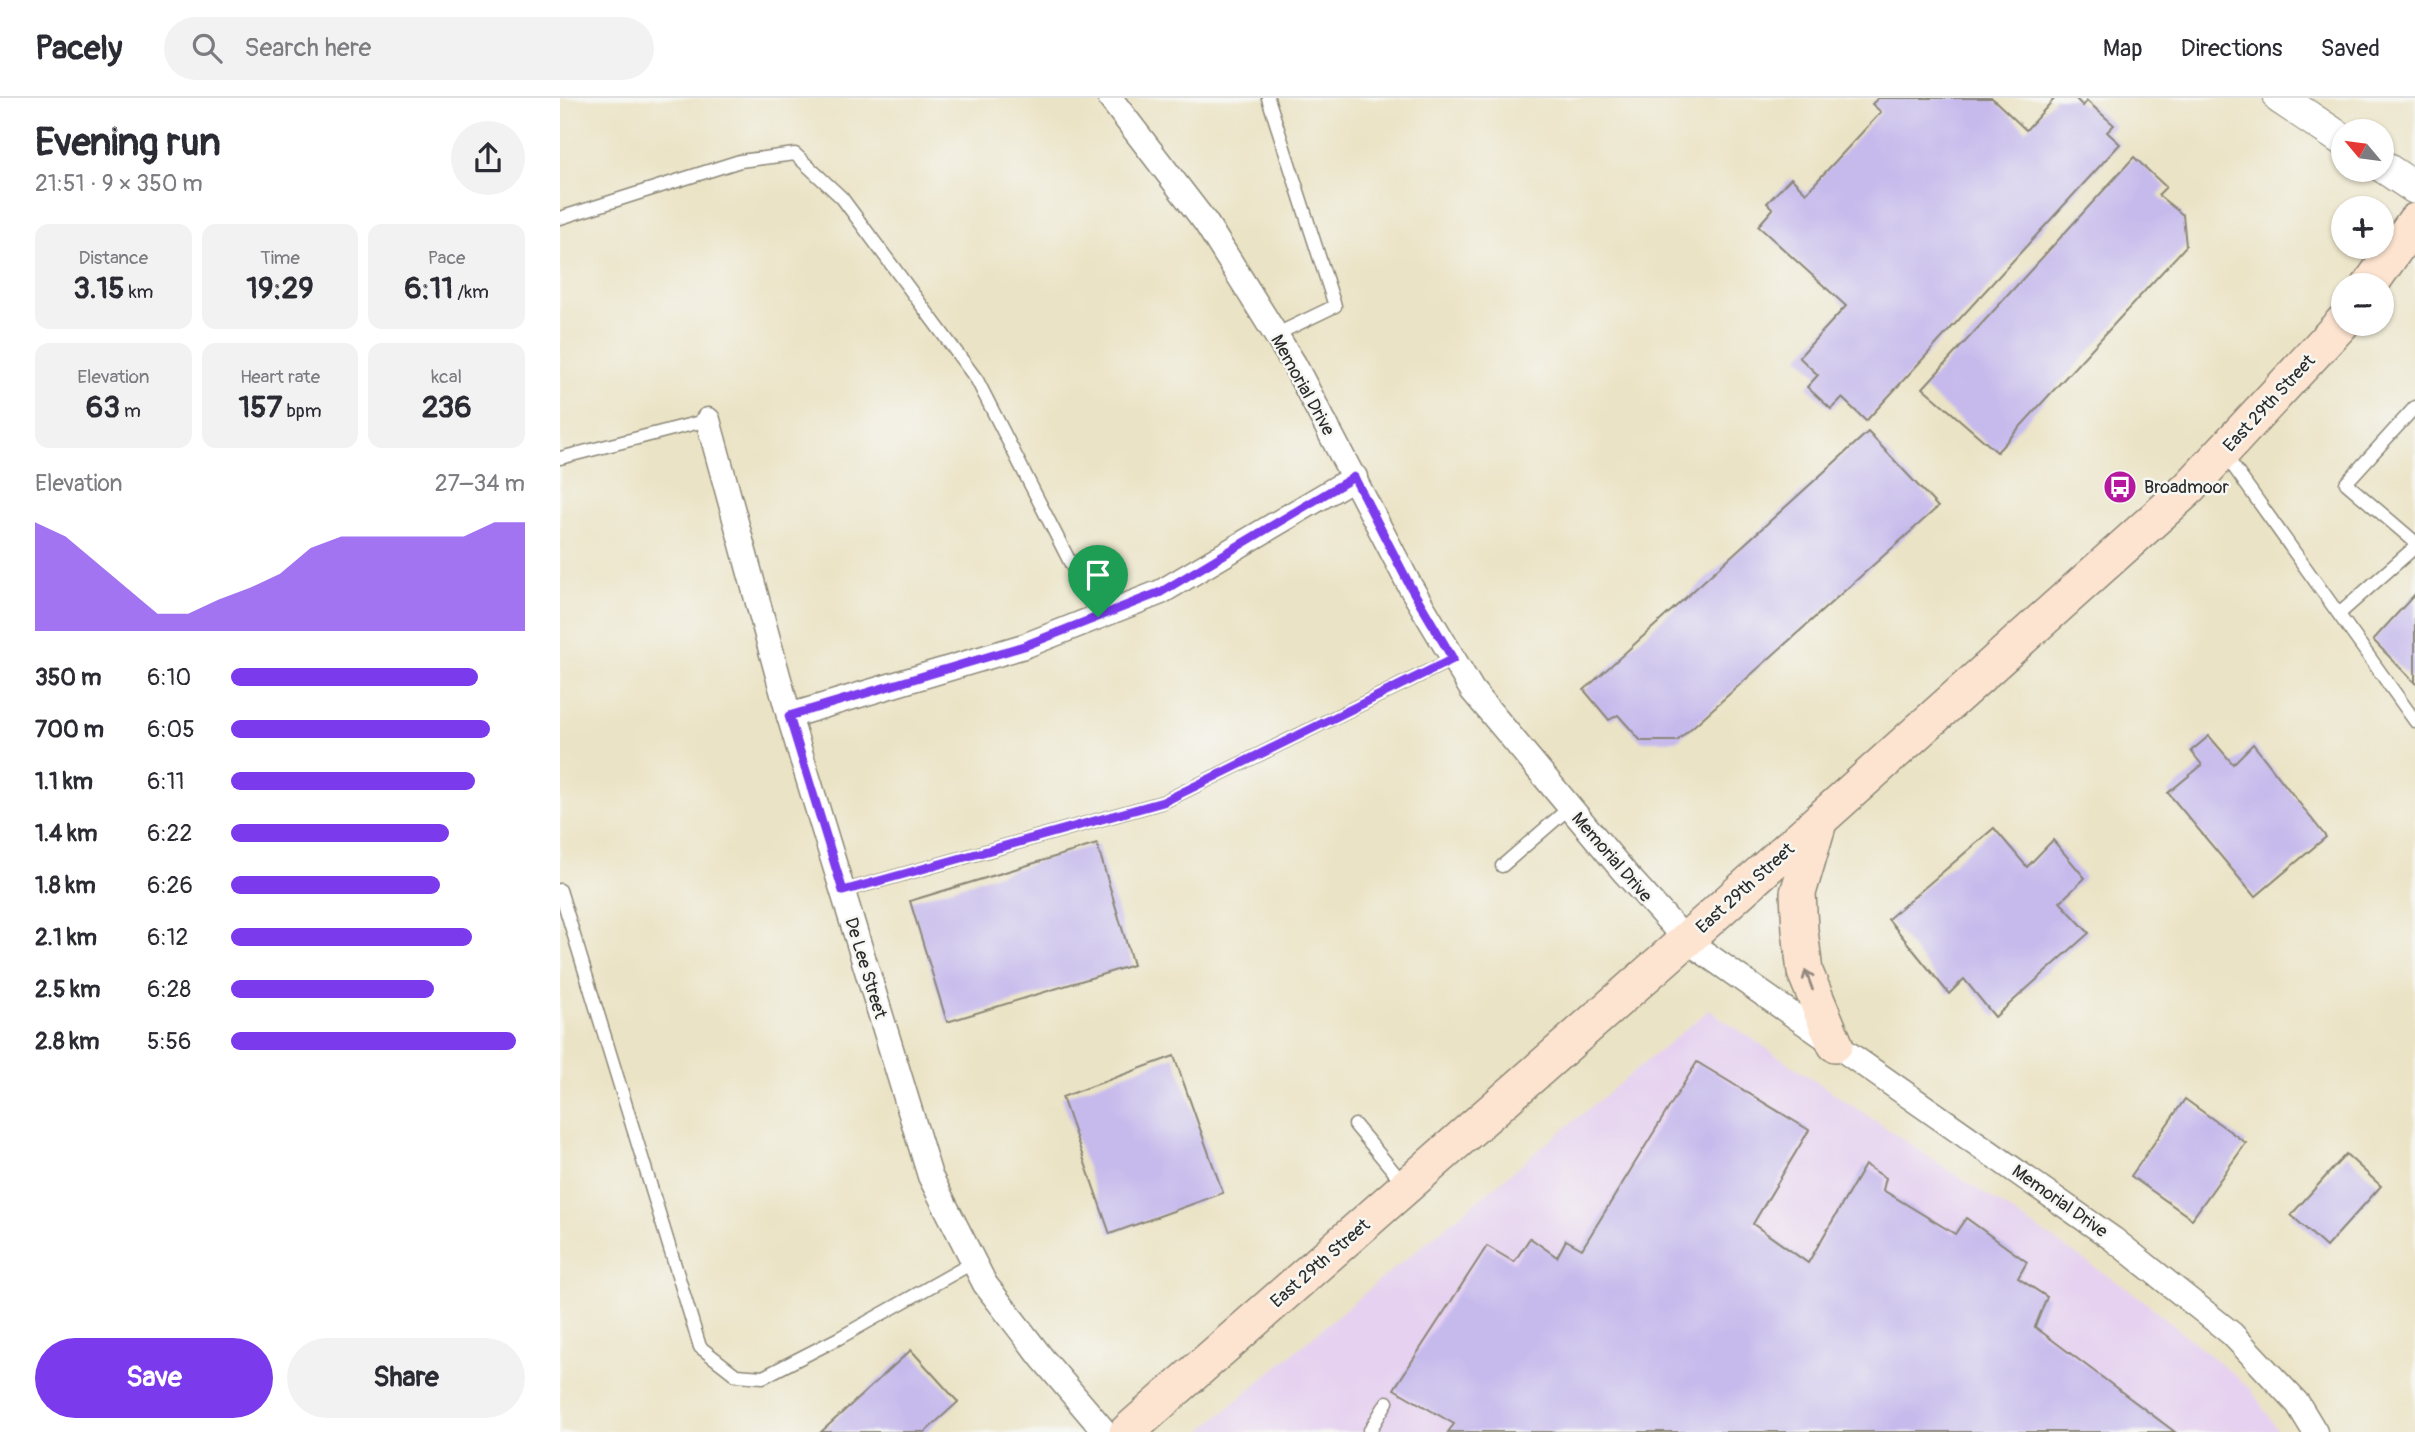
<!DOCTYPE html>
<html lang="en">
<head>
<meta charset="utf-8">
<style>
	:root { --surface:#fff; --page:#f2f2f3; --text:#2b2b33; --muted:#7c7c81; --line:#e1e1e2; --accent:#7c3aed }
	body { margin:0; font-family:Pangolin,sans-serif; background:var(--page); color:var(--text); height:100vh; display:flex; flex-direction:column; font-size:26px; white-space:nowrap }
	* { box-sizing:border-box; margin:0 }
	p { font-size:23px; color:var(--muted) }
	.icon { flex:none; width:38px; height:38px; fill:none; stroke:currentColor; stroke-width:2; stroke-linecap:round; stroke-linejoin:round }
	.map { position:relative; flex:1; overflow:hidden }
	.sheet { display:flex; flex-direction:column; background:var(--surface); width:560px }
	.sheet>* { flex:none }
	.needle { width:46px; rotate:299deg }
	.tools { position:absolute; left:1771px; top:21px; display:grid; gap:14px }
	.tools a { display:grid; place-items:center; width:63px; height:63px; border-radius:50%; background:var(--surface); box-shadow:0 2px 5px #0004; font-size:35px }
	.pin { position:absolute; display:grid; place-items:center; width:60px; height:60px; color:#fff; margin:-72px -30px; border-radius:50% 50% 50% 0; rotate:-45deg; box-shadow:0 0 7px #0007 }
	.pin .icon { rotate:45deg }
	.round { display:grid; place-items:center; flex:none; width:74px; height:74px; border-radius:37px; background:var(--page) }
	.headline { display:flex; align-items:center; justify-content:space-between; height:119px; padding:0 35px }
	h1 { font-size:38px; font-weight:700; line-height:52px }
	.figures { display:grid; grid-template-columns:repeat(3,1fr); gap:10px; height:119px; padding:7px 35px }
	.figures div { display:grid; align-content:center; border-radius:14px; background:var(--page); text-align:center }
	.figures b { font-size:30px; font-weight:700 }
	.figures small { font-size:19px; font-weight:400 }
	.figures p { font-size:19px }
	.chart { height:196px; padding:14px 35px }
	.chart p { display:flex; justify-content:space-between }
	.chart svg { width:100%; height:126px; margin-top:7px; fill:var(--accent); opacity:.7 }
	.primary-button { display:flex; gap:14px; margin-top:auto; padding:14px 35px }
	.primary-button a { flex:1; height:80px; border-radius:42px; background:var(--accent); color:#fff; font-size:28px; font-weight:700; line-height:80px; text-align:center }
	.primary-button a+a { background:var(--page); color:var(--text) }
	ul { padding:0 35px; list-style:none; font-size:23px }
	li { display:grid; grid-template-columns:112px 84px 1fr; align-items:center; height:52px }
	li i { height:18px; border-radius:9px; background:var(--accent) }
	header { display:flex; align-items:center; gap:42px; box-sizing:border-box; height:98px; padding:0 35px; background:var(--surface); border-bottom:2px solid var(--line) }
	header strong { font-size:33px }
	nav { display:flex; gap:38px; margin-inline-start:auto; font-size:24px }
	.search { width:490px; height:63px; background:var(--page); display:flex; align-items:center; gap:18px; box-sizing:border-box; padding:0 24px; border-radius:38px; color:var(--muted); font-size:26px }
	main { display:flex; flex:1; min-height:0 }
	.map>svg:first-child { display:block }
</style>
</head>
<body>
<header>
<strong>Pacely</strong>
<div class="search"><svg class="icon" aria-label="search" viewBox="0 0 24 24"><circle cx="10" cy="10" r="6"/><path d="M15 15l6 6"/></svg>Search here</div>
<nav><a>Map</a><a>Directions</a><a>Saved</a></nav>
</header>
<main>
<section class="sheet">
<div class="headline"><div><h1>Evening run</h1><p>21:51 · 9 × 350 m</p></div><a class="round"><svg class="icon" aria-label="share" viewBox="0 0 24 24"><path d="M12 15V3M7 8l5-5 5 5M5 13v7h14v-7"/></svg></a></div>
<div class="figures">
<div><p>Distance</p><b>3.15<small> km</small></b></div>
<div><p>Time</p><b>19:29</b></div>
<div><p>Pace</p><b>6:11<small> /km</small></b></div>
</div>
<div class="figures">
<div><p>Elevation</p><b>63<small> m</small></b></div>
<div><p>Heart rate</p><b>157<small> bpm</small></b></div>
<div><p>kcal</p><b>236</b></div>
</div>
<div class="chart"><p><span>Elevation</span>27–34 m</p>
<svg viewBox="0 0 160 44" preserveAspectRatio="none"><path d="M0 44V6L10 11L20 20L30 29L40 38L50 38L60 33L70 29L80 24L90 15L100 11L110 11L120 11L130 11L140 11L150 6L160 6V44z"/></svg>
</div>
<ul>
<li><b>350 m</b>6:10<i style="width:84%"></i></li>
<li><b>700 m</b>6:05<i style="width:88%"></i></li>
<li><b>1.1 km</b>6:11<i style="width:83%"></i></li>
<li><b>1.4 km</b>6:22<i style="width:74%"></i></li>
<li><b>1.8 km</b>6:26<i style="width:71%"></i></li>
<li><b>2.1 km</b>6:12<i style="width:82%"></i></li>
<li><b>2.5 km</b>6:28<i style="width:69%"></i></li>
<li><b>2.8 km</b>5:56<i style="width:97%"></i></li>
</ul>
<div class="primary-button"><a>Save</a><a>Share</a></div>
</section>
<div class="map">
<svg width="1855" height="1334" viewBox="0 0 1855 1334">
	<rect width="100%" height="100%" fill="#f6f6f2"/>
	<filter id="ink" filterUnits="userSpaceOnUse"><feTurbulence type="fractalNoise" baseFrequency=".0143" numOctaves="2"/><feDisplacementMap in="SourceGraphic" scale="14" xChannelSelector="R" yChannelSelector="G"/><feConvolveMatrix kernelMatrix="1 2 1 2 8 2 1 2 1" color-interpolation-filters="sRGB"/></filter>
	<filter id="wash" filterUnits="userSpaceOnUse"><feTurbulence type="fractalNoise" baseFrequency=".00686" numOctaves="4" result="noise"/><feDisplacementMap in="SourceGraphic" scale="28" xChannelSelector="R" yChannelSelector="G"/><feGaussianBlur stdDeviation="1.57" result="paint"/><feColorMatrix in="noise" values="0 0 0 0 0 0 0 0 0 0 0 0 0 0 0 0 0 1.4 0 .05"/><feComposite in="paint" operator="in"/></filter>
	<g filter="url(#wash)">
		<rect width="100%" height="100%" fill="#ebe3c5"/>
		<polygon fill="#e6d2f0" points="1149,912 1578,1198 1690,1290 1719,1334 640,1334 785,1211"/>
		<g id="blocks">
			<g fill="#c6baec">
				<polygon points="1318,0 1432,0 1466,32 1495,0 1515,0 1523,8 1527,3 1554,27 1547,34 1560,46 1306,323 1282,300 1271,311 1247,289 1258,277 1239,259 1286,208 1198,128 1213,111 1207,105 1231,80 1246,95 1321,14 1312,6"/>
				<polygon points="1574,59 1606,89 1598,97 1623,117 1626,148 1437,354 1363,290"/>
				<polygon points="1308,334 1378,409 1117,643 1081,643 1058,617 1049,622 1024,592"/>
				<polygon points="1855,496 1855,585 1813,542"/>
				<polygon points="1649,638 1673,666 1693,646 1766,739 1695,799 1608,695 1642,667 1631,653"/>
				<polygon points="1434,730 1467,769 1493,742 1525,780 1500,804 1529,835 1435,919 1404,881 1389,896 1328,821"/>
				<polygon points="537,746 573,867 387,924 350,803"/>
				<polygon points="614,958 663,1095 550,1136 502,999"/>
				<polygon points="1137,964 1249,1032 1193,1126 1248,1165 1305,1067 1326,1080 1323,1092 1395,1136 1406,1120 1467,1164 1458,1180 1487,1199 1475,1229 1615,1334 888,1334 894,1326 834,1291 927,1148 954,1164 970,1140 997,1159 1006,1142 1022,1151"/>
				<polygon points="1625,1001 1686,1045 1632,1121 1571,1078"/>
				<polygon points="1786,1056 1821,1088 1766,1149 1731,1117"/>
				<polygon points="351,1252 398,1304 365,1334 261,1334"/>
			</g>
		</g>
	</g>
	<g filter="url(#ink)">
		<use href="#blocks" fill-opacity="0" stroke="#8b8778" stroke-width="2"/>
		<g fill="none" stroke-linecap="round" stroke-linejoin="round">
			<defs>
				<g id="service">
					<polyline points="708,0 775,208 715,237"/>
					<polyline points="0,120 180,63 235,56 282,100 417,282 538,519"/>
					<polyline points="1855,309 1786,385 1855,444"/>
					<polyline points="1663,354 1855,623"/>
					<polyline points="0,360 148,322"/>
					<polyline points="1779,516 1855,449"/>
					<polyline points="942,768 1009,710"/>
					<polyline points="0,792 140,1249 176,1277 203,1279 279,1240 414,1164"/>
					<polyline points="283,793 603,704 893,561"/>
					<polyline points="795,1027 844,1086"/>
					<polyline points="809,1334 827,1304"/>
				</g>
				<g id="minor">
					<polyline points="550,0 646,125 734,266 850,488 912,592 1065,775 1126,842 1553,1141 1672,1236 1738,1306 1755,1334"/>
					<polyline points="148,322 229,618 370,1078 425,1186 482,1260 545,1334"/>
					<polyline points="229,618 464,548 601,494 795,379"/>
				</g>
				<g id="tertiary">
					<polyline points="1720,0 1783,42"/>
					<polyline points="1822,68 1855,90"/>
				</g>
				<g id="secondary">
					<polyline points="1810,187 1855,123"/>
					<polyline points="1259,724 1238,795 1240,832 1245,874 1275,946"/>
					<polyline points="567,1334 1126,842 1629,390 1783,224"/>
				</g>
			</defs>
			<use href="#service" stroke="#8b8778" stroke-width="15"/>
			<use href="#minor" stroke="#8b8778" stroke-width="27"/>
			<use href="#tertiary" stroke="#8b8778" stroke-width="34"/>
			<use href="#secondary" stroke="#8b8778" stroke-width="38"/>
			<use href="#service" stroke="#fff" stroke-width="12"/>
			<use href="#minor" stroke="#fff" stroke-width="24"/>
			<use href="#tertiary" stroke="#fff" stroke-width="32"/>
			<use href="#secondary" stroke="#fde4d0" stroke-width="35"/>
		</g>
		<defs><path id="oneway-shaft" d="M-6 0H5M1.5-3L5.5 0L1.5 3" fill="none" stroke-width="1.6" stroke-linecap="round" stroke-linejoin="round" transform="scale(1.75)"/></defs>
		<use stroke="#94887e" href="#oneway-shaft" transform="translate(1249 882) rotate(-110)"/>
	</g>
	<g fill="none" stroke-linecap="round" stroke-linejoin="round" filter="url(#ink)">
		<defs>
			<polygon id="route" points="794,379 850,488 893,561 603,704 283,793 229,618 464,548 601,494"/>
		</defs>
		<use href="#route" stroke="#fff" stroke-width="14"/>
		<use href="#route" stroke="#7c3aed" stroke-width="9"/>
	</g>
	<defs>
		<symbol id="bus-disc" viewBox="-11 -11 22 22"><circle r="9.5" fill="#b5179e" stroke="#f6f6f2"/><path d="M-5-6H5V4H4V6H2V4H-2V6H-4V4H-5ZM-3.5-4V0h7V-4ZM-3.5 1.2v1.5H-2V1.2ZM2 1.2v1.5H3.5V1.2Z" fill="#fff"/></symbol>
	</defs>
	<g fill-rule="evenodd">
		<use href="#bus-disc" x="1541" y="370" width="38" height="38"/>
	</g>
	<g text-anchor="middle" stroke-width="5" stroke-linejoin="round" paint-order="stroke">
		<g font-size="18" fill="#2b2b2b" stroke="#f6f6f2">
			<text transform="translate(743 287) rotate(61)" y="6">Memorial Drive</text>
			<text transform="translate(1709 305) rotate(-47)" y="6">East 29th Street</text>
			<text transform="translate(1052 759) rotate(49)" y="6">Memorial Drive</text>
			<text transform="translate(1185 790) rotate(-42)" y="6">East 29th Street</text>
			<text transform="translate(306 870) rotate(73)" y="6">De Lee Street</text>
			<text transform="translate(1500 1103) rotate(35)" y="6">Memorial Drive</text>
			<text transform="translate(760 1165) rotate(-41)" y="6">East 29th Street</text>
		</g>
		<g font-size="18" fill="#2b2b2b" stroke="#f6f6f2" text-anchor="start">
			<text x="1584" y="395">Broadmoor</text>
		</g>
	</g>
</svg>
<div class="tools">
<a><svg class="needle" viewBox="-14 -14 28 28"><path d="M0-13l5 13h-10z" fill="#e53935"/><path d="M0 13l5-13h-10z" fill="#7c7c81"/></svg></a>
<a>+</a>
<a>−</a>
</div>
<div class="pin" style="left:538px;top:519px;background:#1e9e55"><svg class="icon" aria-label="arrive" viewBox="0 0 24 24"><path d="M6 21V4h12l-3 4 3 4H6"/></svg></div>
</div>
</main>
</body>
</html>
